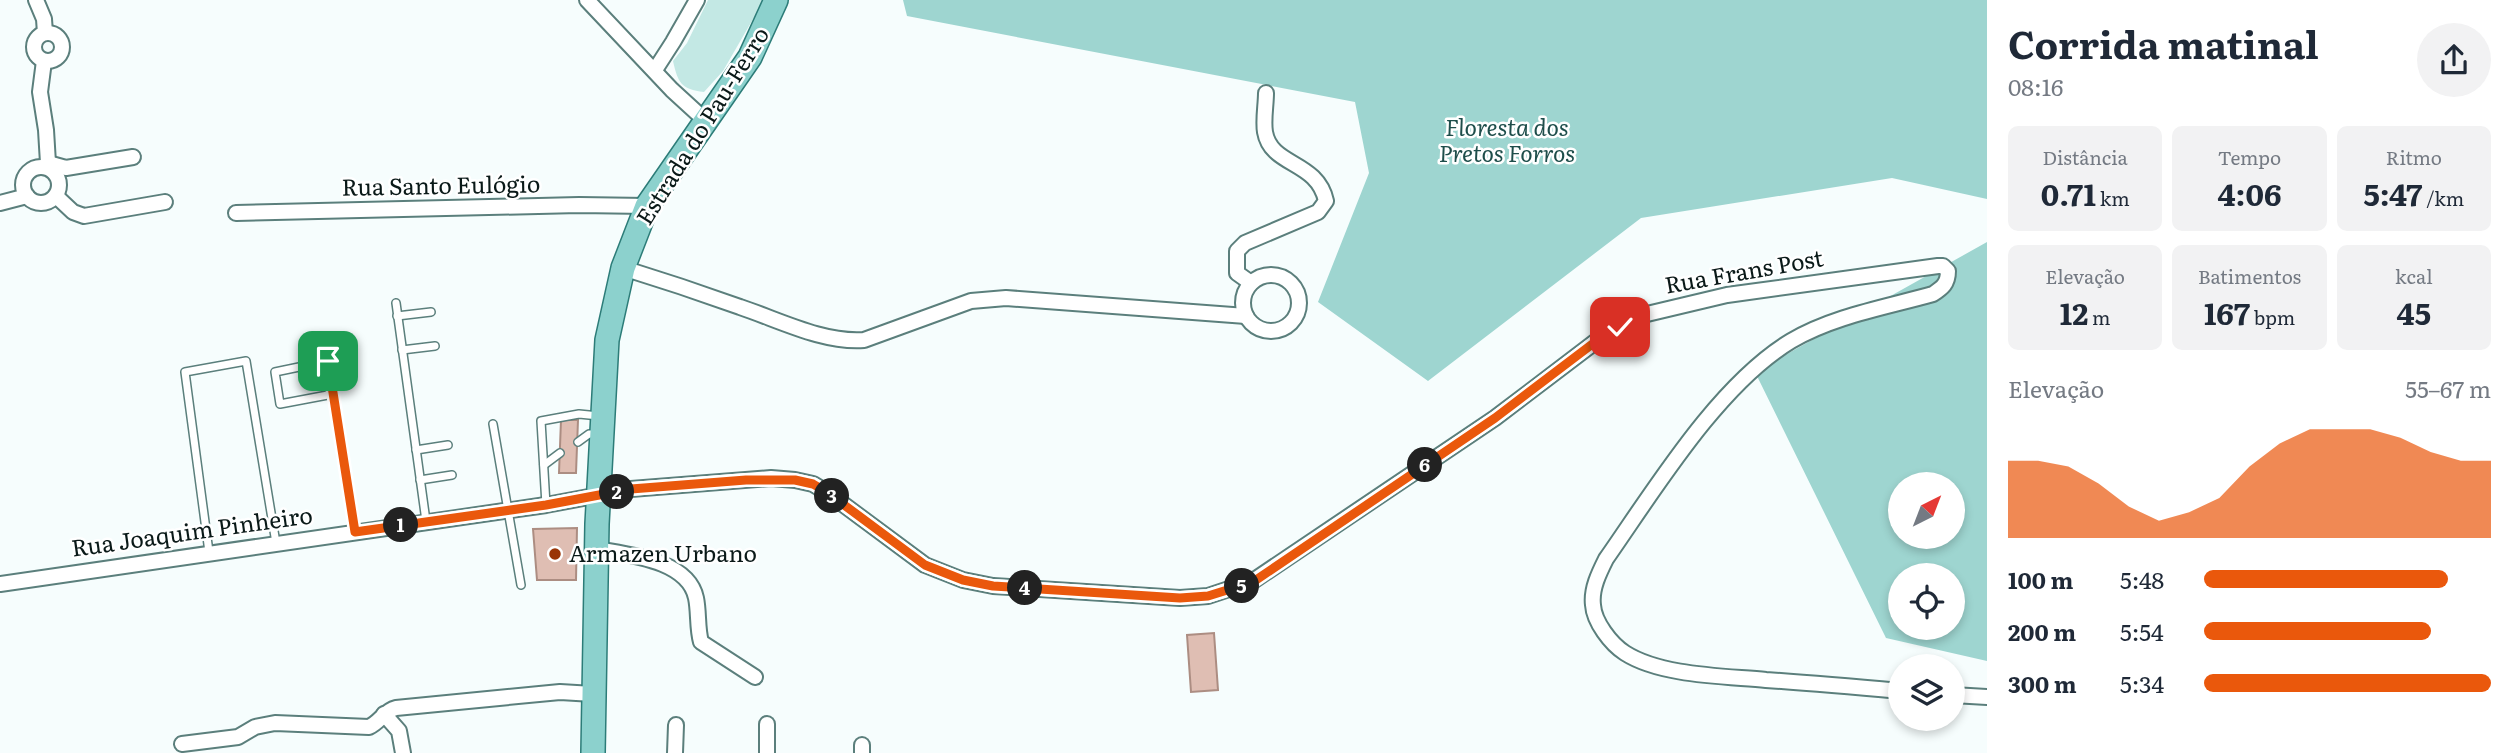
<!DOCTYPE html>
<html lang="pt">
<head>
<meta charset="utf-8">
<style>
	:root { --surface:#fff; --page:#f2f2f3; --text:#1f2937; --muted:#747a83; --accent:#ea580c }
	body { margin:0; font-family:Literata,serif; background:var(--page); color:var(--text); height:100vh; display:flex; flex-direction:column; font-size:26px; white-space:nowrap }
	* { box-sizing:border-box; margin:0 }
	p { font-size:23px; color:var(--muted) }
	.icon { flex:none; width:38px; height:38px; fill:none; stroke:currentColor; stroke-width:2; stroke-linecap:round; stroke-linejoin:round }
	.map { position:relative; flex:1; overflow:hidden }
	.drawer { display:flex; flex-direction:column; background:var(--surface); width:525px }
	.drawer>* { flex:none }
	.needle { width:46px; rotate:42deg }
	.fabs { position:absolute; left:1888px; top:472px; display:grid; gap:14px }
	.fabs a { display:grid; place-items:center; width:77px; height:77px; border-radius:50%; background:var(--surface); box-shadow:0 4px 10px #0003; font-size:35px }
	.pin { position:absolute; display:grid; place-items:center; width:60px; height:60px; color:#fff; margin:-30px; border-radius:14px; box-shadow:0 4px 10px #0006 }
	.km { position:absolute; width:35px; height:35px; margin:-18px; border-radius:50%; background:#222; color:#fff; font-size:19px; line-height:35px; text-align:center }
	.round { display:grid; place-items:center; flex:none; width:74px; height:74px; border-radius:37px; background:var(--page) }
	.head { display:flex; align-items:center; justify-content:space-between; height:119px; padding:0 21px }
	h1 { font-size:38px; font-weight:700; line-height:52px }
	.figures { display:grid; grid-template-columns:repeat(3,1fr); gap:10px; height:119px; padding:7px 21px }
	.figures div { display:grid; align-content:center; border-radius:10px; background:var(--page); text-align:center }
	.figures b { font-size:30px; font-weight:700 }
	.figures small { font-size:19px; font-weight:400 }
	.figures p { font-size:19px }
	.chart { height:196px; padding:14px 21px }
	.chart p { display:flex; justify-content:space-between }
	.chart svg { width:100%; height:126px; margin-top:7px; fill:var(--accent); opacity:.7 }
	ul { padding:0 21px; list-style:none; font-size:23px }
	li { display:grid; grid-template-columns:112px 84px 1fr; align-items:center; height:52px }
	li i { height:18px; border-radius:9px; background:var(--accent) }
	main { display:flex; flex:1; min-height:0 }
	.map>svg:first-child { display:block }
</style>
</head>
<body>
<main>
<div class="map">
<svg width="1987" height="753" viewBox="0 0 1987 753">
	<rect width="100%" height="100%" fill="#f6fdfd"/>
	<path fill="#c3e8e4" d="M 708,0 L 764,0 L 723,71 L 704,92 C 681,89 678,83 673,61 L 687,43 Z"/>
	<g fill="#9ed5d0" fill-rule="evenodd">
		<polygon points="903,0 1987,0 1987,199 1892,178 1641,218 1428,381 1318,302 1369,173 1355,102 907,16"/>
		<path d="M 1987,242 L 1987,661 L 1886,638 L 1755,372 ZM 1900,485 L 1953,485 L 1953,537 L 1900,537 ZM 1900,576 L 1953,576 L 1953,628 L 1900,628 Z"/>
	</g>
	<g fill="#dfbeb3" stroke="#ac8d82" stroke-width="2">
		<polygon points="561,420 578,420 576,473 559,473"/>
		<polygon points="577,528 576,580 537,580 533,529"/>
		<polygon points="1214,633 1218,690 1191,692 1187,635"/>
	</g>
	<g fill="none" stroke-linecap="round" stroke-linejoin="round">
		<defs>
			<g id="lane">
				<polyline points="396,303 426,521"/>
				<polyline points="397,316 431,312"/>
				<polyline points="325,346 355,532"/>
				<polyline points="402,350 435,346"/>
				<polyline points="328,361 275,372 280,404 333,394"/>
				<polyline points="493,424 521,585"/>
				<polyline points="578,442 589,434 598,434"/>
				<polyline points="416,450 448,445"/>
				<polyline points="544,465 560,453"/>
				<polyline points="420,480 452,475"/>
				<polyline points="546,505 541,421 579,414 599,416"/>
				<polyline points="209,552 185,372 246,361 276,543"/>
			</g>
			<g id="street">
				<polyline points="36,0 44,19 45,33"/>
				<polyline points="587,0 672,90 707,122"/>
				<circle cx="48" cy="47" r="14"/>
				<polyline points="44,61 40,92 46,130 48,163 46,167"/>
				<polyline points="655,70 673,42 697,0"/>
				<polyline points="48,163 66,168 133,157"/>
				<circle cx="41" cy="185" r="18"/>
				<polyline points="56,196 73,212 84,216 165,202"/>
				<polyline points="0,203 27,196"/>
				<polyline points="236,213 579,205 647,206"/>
				<path d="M 623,268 C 662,280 701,293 740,307 C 779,320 823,343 864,340 L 971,301 L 1006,298 L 1246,316"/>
				<circle cx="1271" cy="303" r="28"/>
				<path d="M 1251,283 L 1237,273 L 1237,251 L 1245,243 L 1318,212 L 1326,201 C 1317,160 1271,167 1265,132 C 1263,120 1266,105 1266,93"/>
				<path d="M 597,549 C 629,555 688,560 696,598 C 699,612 697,628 701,642 L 755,677"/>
				<path d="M 0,584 L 546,505 L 631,489 L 771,478 L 795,480 L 813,484 L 828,493 L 925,565 L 963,580 L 993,586 L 1180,598 L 1208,596 L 1253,581 L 1495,418 L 1599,339 L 1647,314 L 1727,295 L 1938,266 L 1943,266 L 1948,271 C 1948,284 1942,288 1933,294 C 1887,307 1833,316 1791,341 C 1718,385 1655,489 1606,559 C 1599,573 1591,589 1593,605 C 1594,622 1611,644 1625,653 C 1661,676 1725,676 1766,680 C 1811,683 1856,687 1900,691"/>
				<polyline points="1953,695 1987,697"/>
				<polyline points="384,714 399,731 403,753"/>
				<path d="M 182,744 L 238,737 L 255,727 L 275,723 L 369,727 C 380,722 384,711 396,708 L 560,692 L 593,694"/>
				<polyline points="675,753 676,725"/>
				<polyline points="767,753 767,724"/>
				<polyline points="862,753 862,745"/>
			</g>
			<polyline id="primary" points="593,753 597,524 607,340 623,268 647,206 750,57 776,0"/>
		</defs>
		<use href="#lane" stroke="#5b7f7c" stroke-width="10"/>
		<use href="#street" stroke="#5b7f7c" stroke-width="18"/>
		<use href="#primary" stroke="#2c7c78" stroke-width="26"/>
		<use href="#lane" stroke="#fff" stroke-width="7"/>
		<use href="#street" stroke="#fff" stroke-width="14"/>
		<use href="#primary" stroke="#8cd1cd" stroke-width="23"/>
	</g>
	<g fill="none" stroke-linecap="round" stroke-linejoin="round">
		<defs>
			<polyline id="route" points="328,361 355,532 546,505 631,489 746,480 795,480 813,484 828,493 925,565 963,580 993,586 1180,598 1208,596 1253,582 1495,418 1599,339 1620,327"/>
		</defs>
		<use href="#route" stroke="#fff" stroke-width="14"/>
		<use href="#route" stroke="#ea580c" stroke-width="9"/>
	</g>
	<circle fill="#993405" stroke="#fff" stroke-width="2.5" cx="555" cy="554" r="7"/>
	<g text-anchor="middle" stroke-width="5" stroke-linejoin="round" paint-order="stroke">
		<g font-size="23" fill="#0a1918" stroke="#fff">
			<text transform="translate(703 126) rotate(-58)" y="8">Estrada do Pau-Ferro</text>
			<text transform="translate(441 186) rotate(-1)" y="8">Rua Santo Eulógio</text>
			<text transform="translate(1744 272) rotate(-10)" y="8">Rua Frans Post</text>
			<text transform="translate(192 532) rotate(-8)" y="8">Rua Joaquim Pinheiro</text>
		</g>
		<g font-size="23" font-style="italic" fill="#1e4e4b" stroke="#fff">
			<text x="1507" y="136">Floresta dos<tspan x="1507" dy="26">Pretos Forros</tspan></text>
		</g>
		<g font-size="23" fill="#0a1918" stroke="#fff" text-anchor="start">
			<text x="569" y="562">Armazen Urbano</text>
		</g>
	</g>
</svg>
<div class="fabs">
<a><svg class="needle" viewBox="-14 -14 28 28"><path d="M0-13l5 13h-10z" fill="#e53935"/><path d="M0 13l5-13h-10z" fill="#747a83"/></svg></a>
<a><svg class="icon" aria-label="locate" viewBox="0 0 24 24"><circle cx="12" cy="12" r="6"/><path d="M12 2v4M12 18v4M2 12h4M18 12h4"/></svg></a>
<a><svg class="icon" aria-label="layers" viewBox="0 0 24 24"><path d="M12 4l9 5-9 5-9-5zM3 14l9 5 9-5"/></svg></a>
</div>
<div class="pin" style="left:328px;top:361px;background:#1e9e55"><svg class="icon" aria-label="arrive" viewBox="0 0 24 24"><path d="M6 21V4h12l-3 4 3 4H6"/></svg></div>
<div class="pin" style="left:1620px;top:327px;background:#d93025"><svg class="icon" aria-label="check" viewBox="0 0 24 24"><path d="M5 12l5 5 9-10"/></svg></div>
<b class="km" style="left:401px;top:525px">1</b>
<b class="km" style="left:617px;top:492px">2</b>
<b class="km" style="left:832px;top:496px">3</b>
<b class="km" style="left:1025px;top:588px">4</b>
<b class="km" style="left:1242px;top:586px">5</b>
<b class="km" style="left:1425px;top:465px">6</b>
</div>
<section class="drawer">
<div class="head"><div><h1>Corrida matinal</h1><p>08:16</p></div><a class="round"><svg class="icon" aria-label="share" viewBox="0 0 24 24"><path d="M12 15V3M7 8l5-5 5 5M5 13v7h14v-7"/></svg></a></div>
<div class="figures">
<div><p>Distância</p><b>0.71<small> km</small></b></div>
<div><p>Tempo</p><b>4:06</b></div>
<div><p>Ritmo</p><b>5:47<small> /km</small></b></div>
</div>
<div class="figures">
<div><p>Elevação</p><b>12<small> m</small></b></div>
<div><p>Batimentos</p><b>167<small> bpm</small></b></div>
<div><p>kcal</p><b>45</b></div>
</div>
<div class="chart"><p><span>Elevação</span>55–67 m</p>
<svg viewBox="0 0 160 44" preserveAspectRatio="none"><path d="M0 44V17L10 17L20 19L30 25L40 33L50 38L60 35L70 30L80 19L90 11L100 6L110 6L120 6L130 9L140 14L150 17L160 17V44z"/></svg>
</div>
<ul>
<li><b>100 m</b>5:48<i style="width:85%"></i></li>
<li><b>200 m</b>5:54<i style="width:79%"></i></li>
<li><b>300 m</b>5:34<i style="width:100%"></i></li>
</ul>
</section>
</main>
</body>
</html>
